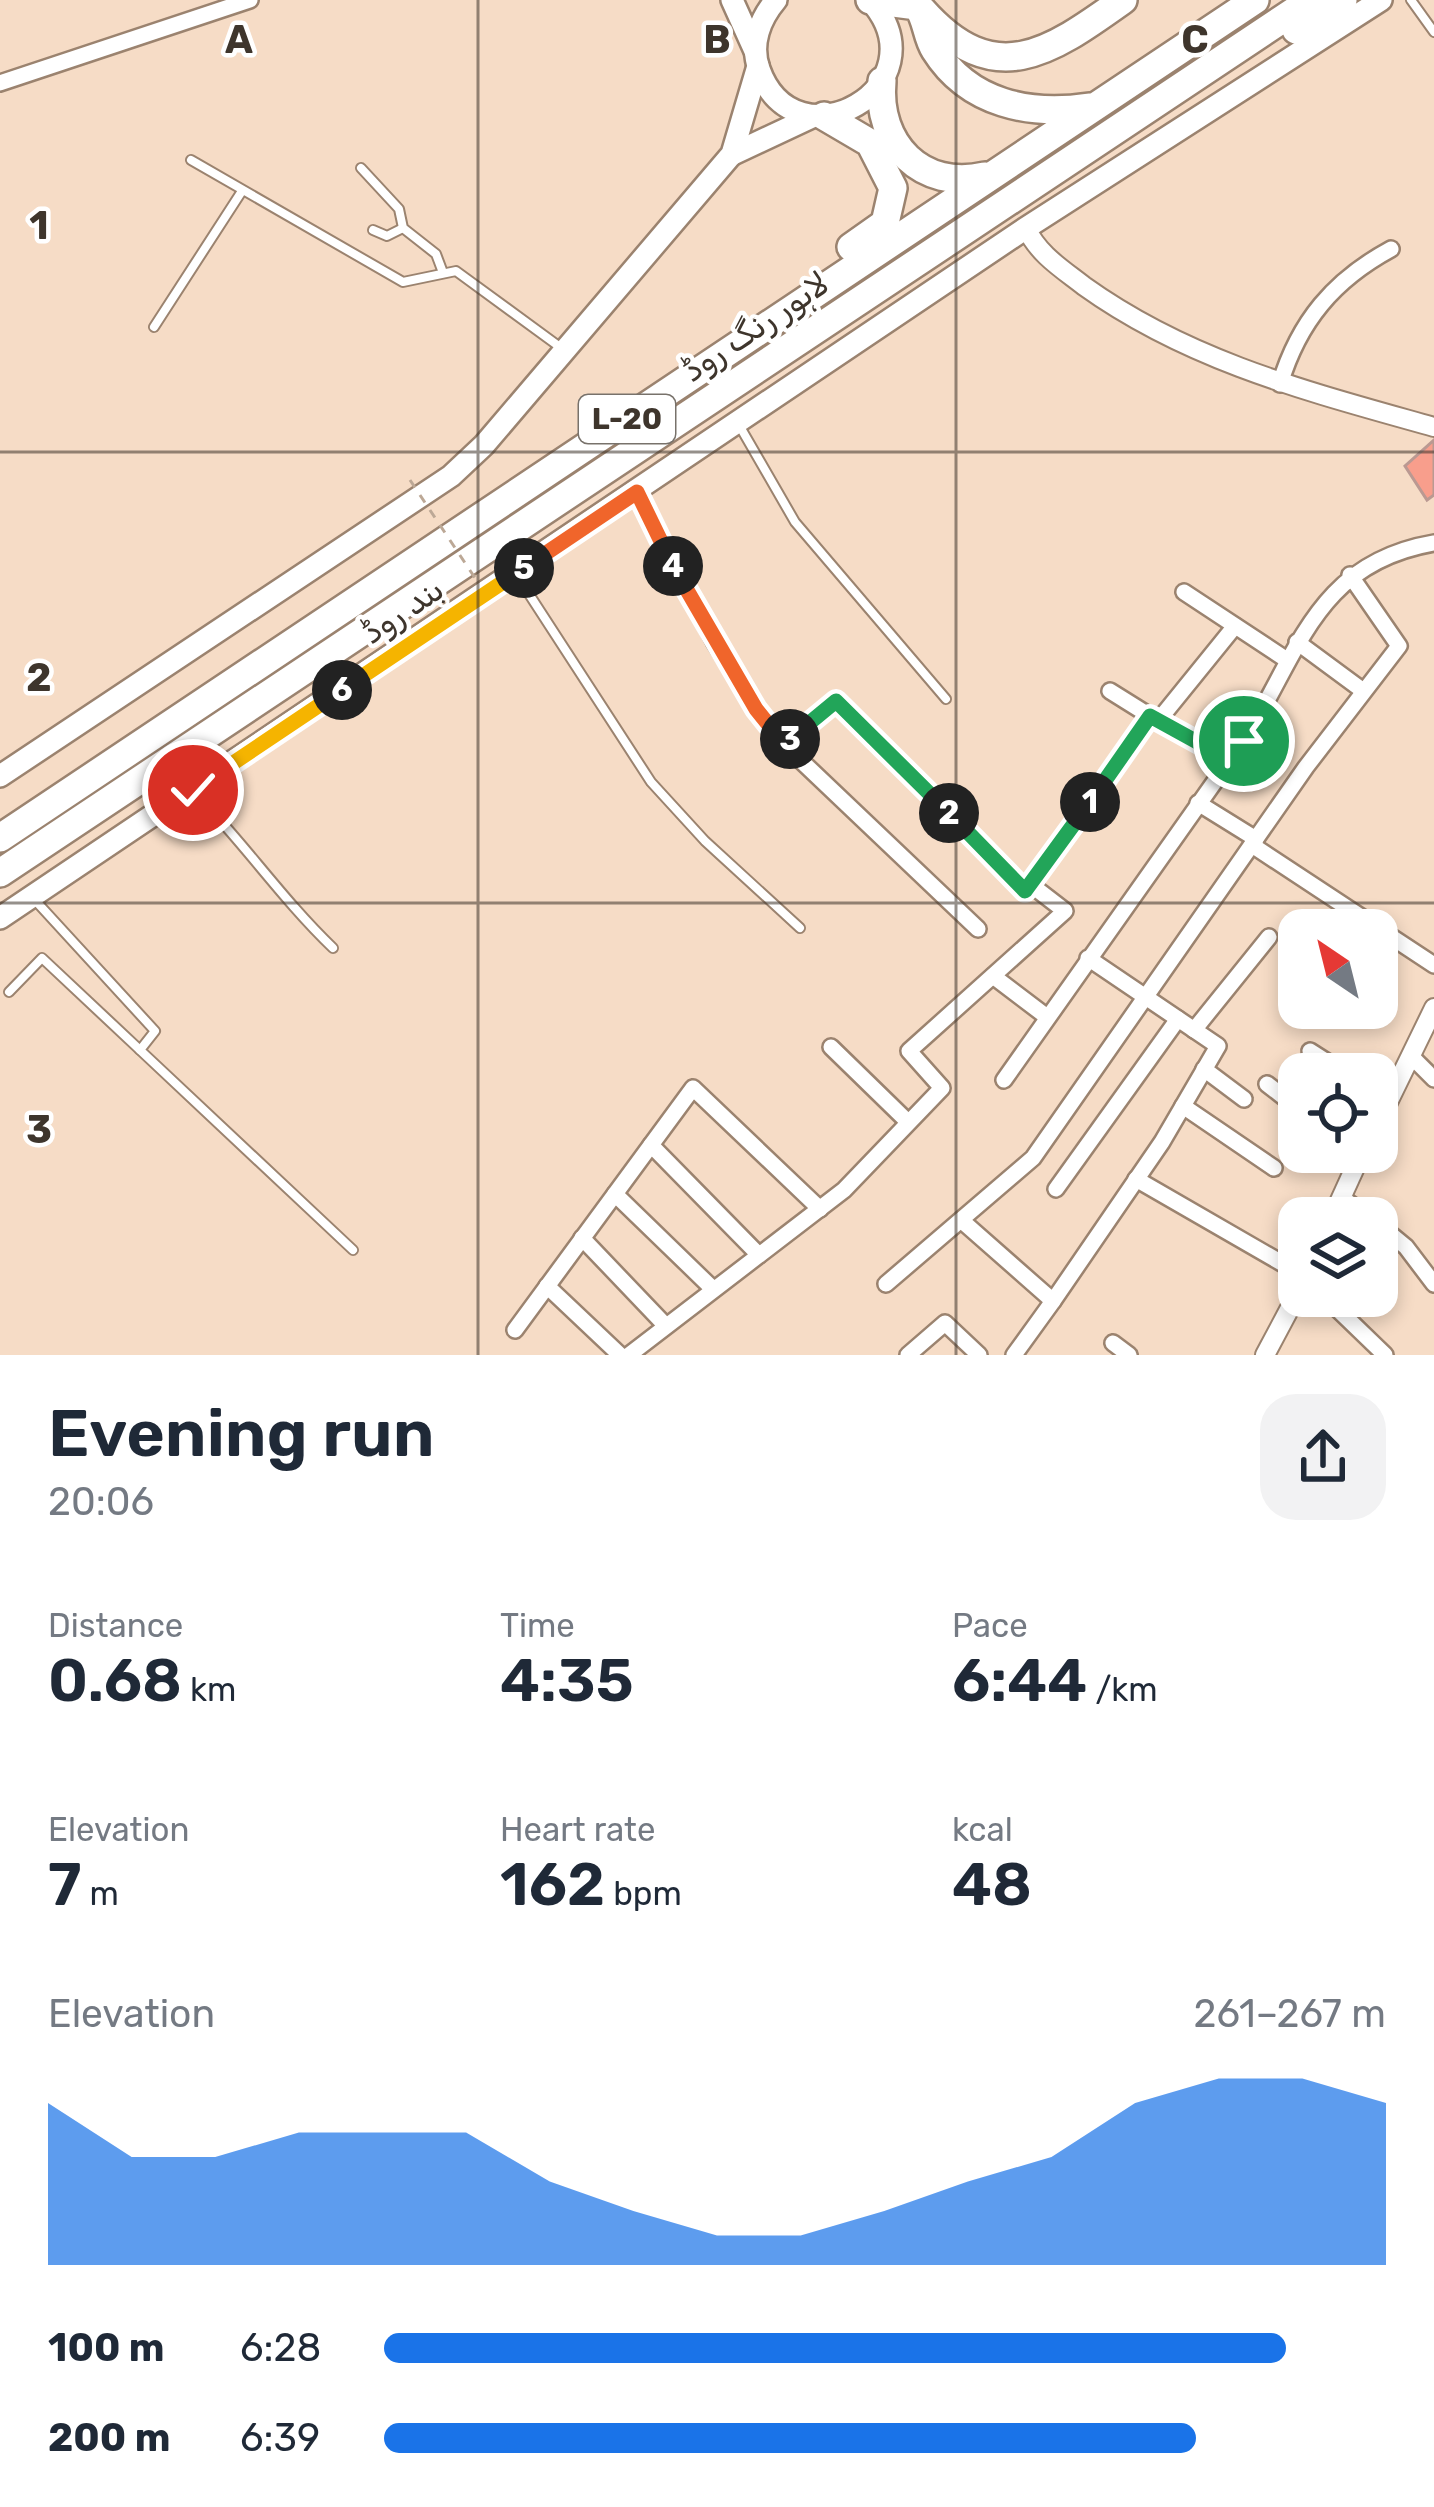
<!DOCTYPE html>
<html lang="en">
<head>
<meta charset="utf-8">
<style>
	:root { --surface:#fff; --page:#f2f2f3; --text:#1f2937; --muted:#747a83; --accent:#1a73e8 }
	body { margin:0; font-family:Rubik,Vazirmatn,sans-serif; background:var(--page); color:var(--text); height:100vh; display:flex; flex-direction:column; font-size:45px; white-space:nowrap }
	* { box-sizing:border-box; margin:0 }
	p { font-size:39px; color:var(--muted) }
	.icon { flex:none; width:66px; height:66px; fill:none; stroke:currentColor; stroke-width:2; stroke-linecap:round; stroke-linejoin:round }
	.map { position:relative; height:1355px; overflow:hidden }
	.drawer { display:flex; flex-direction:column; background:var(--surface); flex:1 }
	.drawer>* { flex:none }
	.needle { width:78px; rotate:325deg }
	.buttons { position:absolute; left:1278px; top:909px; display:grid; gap:24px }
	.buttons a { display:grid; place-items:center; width:120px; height:120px; border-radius:24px; background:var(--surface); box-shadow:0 6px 18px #0003; font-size:60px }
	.pin { position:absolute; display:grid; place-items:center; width:102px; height:102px; color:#fff; margin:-51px; border:6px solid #fff; border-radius:50%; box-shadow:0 3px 12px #0007 }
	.km { position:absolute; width:60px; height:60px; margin:-30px; border-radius:50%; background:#222; color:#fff; font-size:33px; line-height:60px; text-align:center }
	.round { display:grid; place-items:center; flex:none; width:126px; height:126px; border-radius:36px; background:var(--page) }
	.summary { display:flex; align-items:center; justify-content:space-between; height:204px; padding:0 48px }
	h1 { font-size:66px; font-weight:600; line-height:90px }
	.stats { display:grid; grid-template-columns:repeat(3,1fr); gap:18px; height:204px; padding:12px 48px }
	.stats div { display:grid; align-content:center }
	.stats b { font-size:60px; font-weight:600 }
	.stats small { font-size:33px; font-weight:400 }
	.stats p { font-size:33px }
	.chart { height:336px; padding:24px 48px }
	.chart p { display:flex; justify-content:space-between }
	.chart svg { width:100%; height:216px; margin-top:12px; fill:var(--accent); opacity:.7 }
	ul { padding:0 48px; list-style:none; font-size:39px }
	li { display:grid; grid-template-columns:192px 144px 1fr; align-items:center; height:90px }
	li i { height:30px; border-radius:15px; background:var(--accent) }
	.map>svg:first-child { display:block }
</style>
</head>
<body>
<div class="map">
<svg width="1434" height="1355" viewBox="0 0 1434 1355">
	<rect width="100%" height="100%" fill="#f6dcc6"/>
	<polygon fill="#f89e8c" stroke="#ba9992" stroke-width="3" points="1434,440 1434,495 1427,500 1405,466"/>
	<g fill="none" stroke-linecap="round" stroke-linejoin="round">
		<defs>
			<g id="service">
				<polyline points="1411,0 1434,32"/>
				<polyline points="191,160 403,282 456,271 564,350"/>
				<polyline points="361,168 399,209 403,228 436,254 442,270"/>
				<polyline points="373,230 387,236 403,228"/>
				<polyline points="154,327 242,191"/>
				<polyline points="739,425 795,522 946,699"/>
				<polyline points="516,574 651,782 705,841 800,928"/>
				<path d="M 195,793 C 244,843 282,899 333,948"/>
				<polyline points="33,898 155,1031 140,1050 353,1250"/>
				<polyline points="9,992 42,958 140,1050"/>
			</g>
			<g id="minor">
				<polyline points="0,83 250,0"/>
				<path d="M 1280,384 C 1299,321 1334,280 1391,249"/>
				<polyline points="637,492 714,641 774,735 978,929"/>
				<polyline points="1184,592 1287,660"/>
				<polyline points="1297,642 1362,690"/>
				<path d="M 1150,716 L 1230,760 C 1297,670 1305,565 1434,543"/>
				<polyline points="1158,721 1235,626"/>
				<polyline points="784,744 837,701 1025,891 1150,716 1110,691"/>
				<polyline points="1198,803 1256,839"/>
				<polyline points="1252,845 1434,965"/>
				<polyline points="993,976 1047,1017"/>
				<polyline points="1194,1030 1269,937"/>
				<polyline points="831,1047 908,1122"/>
				<polyline points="1310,1051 1346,1074"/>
				<polyline points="1412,1057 1434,1079"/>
				<polyline points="1204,1069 1244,1099"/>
				<polyline points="1004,1080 1230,760"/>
				<polyline points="1267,1084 1299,1109"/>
				<polyline points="1183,1106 1274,1168"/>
				<polyline points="651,1145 759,1255"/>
				<polyline points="1136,1179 1299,1273"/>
				<polyline points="1056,1189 1178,1019"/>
				<polyline points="615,1194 713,1289"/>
				<polyline points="1341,1197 1370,1218"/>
				<polyline points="961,1220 1053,1301 1162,1142 1218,1046 1088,958"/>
				<polyline points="1377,1223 1406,1247 1434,1284"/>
				<polyline points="582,1238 666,1326"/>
				<polyline points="886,1284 1033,1158 1306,767 1399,646 1350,575"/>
				<polyline points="547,1286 620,1355"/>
				<polyline points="1324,1296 1385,1355"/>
				<polyline points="515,1330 693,1088 820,1209"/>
				<polyline points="1113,1343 1129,1355"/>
				<polyline points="629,1355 844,1190 942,1088 909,1051 1065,911 1030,884"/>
				<polyline points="908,1355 945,1323 979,1355"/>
				<polyline points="1014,1355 1053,1301"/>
			</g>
			<g id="tertiary">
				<path d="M 1026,228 C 1039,255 1061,268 1084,286 C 1190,362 1310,392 1434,427"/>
				<polyline points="1377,1125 1434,1008"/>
				<polyline points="1332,1218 1362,1152"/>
				<polyline points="1265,1355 1299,1291"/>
			</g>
			<g id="secondary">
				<polyline points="732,0 755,51"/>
				<path d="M 776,0 C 760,19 750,44 759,69 C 795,171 946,86 870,0"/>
				<polyline points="733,154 814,116"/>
				<polyline points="0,776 451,476 484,445 732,154 758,66"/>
				<polyline points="0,918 1026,228 1381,0"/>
			</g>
			<g id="motorway">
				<path d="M 870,0 L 917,6 C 927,18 926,36 935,50 C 969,104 1030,116 1089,107"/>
				<path d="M 922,10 C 995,92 1050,52 1123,0"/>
				<polyline points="1296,30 1343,0"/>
				<path d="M 882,81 C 876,144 922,191 985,176"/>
				<polyline points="824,116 870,143 893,188 885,223 851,247"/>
				<polyline points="0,838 1255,0"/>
				<polyline points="0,873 1311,0"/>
			</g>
		</defs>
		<use href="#service" stroke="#9b836f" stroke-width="12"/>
		<use href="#minor" stroke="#9b836f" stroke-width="20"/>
		<use href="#tertiary" stroke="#9b836f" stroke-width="22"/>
		<use href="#secondary" stroke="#9b836f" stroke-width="26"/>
		<use href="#motorway" stroke="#9b836f" stroke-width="32"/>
		<use href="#service" stroke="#fff" stroke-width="8"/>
		<use href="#minor" stroke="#fff" stroke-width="15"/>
		<use href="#tertiary" stroke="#fff" stroke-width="18"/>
		<use href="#secondary" stroke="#fff" stroke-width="21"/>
		<use href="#motorway" stroke="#fff" stroke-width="27"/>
		<polyline stroke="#bca896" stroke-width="3" stroke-dasharray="9 9" stroke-linecap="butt" points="410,480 487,596"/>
	</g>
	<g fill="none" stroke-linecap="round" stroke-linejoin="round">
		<defs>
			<polyline id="split-1" points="1090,802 1150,716 1230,760 1244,741"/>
			<polyline id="split-2" points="949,813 1025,891 1090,802"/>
			<polyline id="split-3" points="790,739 836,701 949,813"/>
			<polyline id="split-4" points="673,566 756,709 784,744 790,739"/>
			<polyline id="split-5" points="524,568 637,492 673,566"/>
			<polyline id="split-6" points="342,690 524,568"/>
			<polyline id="split-7" points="193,790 342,690"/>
		</defs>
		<use href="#split-1" stroke="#fff" stroke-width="24"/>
		<use href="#split-2" stroke="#fff" stroke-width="24"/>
		<use href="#split-3" stroke="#fff" stroke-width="24"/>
		<use href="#split-4" stroke="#fff" stroke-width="24"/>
		<use href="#split-5" stroke="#fff" stroke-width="24"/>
		<use href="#split-6" stroke="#fff" stroke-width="24"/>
		<use href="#split-7" stroke="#fff" stroke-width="24"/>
		<use href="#split-1" stroke="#22a559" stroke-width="15"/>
		<use href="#split-2" stroke="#22a559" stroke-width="15"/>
		<use href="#split-3" stroke="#22a559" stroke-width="15"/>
		<use href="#split-4" stroke="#f0652b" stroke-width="15"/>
		<use href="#split-5" stroke="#f0652b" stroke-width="15"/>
		<use href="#split-6" stroke="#f5b400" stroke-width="15"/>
		<use href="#split-7" stroke="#f5b400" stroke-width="15"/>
	</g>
	<path fill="none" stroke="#3e352c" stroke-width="3" stroke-opacity="0.55" d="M 478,0 L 478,1355M 956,0 L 956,1355M 0,452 L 1434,452M 0,903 L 1434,903"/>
	<g text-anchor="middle" stroke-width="9" stroke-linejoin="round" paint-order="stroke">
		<rect fill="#fff" stroke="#78726b" stroke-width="3" x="579" y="395" width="96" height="48" rx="9"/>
		<g font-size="30" font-weight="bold" fill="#3e352c">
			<text x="627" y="429">L-20</text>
		</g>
		<g font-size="33" fill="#3e352c" stroke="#fff">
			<text transform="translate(755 326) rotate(-34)" y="12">لاہور رنگ روڈ</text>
			<text transform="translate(402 610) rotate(-34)" y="12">بند روڈ</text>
		</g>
	</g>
	<g font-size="39" text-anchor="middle" font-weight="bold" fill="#3e352c" stroke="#fff" stroke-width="9" stroke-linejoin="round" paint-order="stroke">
		<text x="239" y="53">A</text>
		<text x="717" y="53">B</text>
		<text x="1195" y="53">C</text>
		<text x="39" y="239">1</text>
		<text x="39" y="691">2</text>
		<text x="39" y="1143">3</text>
	</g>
</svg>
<div class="buttons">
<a><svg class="needle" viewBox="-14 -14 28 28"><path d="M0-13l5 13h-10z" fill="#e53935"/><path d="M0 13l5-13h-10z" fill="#747a83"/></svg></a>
<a><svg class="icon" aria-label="locate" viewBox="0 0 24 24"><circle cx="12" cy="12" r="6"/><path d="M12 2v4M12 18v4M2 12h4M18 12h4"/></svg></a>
<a><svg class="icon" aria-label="layers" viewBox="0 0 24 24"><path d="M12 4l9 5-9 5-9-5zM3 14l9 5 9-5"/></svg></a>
</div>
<div class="pin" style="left:1244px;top:741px;background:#1e9e55"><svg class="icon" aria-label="arrive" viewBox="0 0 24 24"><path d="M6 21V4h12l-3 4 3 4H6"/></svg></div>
<div class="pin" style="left:193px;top:790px;background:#d93025"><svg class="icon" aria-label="check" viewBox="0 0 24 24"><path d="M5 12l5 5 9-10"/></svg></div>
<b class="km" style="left:1090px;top:802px">1</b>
<b class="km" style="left:949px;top:813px">2</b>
<b class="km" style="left:790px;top:739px">3</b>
<b class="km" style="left:673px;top:566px">4</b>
<b class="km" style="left:524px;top:568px">5</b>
<b class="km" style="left:342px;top:690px">6</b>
</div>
<section class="drawer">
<div class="summary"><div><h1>Evening run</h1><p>20:06</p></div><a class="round"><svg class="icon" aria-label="share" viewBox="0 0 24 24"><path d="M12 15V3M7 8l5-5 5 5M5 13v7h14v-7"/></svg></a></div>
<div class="stats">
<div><p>Distance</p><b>0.68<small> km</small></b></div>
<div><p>Time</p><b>4:35</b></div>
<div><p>Pace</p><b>6:44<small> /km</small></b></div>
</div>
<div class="stats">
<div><p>Elevation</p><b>7<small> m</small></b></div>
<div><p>Heart rate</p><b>162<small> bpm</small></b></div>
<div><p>kcal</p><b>48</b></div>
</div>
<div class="chart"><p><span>Elevation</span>261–267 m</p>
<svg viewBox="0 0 160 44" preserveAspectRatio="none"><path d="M0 44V11L10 22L20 22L30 17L40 17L50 17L60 27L70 33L80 38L90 38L100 33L110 27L120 22L130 11L140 6L150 6L160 11V44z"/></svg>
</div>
<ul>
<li><b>100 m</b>6:28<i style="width:90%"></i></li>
<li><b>200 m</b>6:39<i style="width:81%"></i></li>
</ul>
</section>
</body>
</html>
